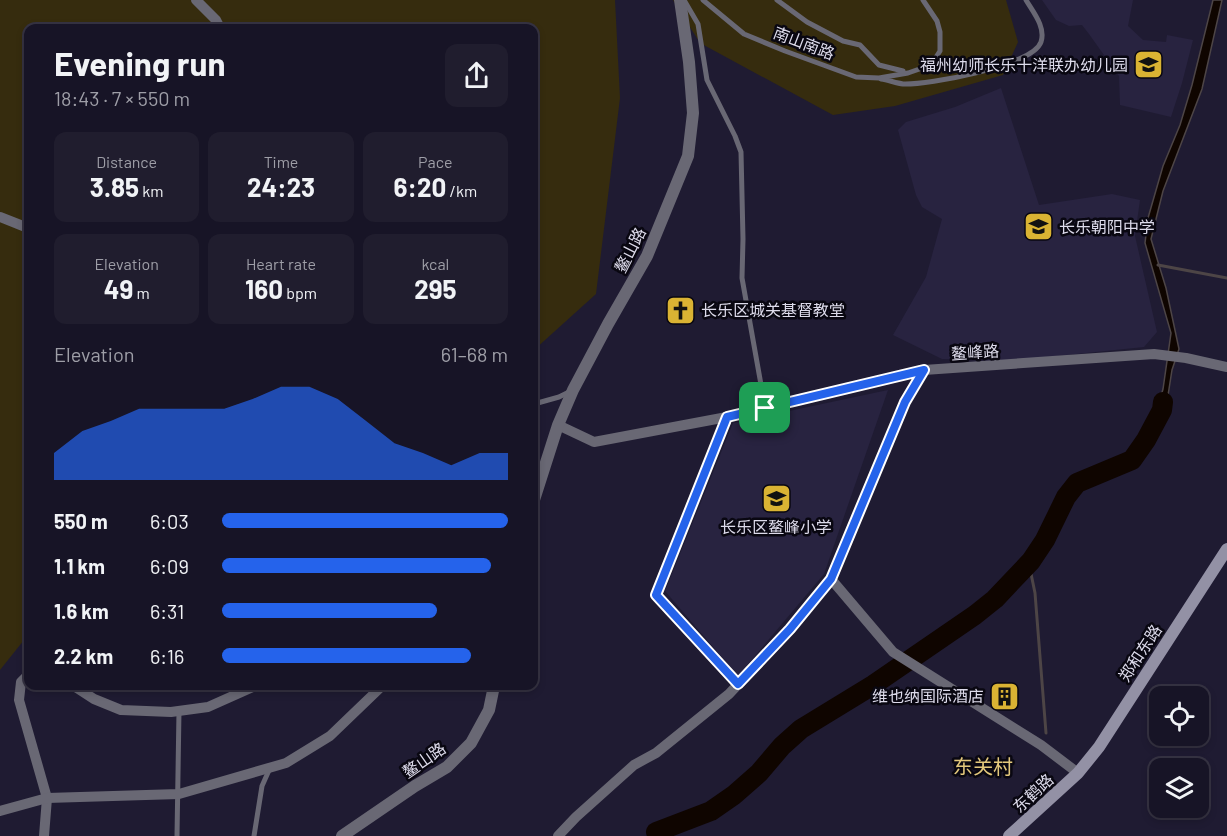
<!DOCTYPE html>
<html lang="en">
<head>
<meta charset="utf-8">
<style>
	:root { --surface:#171426; --page:#201d2e; --text:#f1f3f6; --muted:#9e9ea7; --line:#363343; --accent:#2563eb }
	body { margin:0; font-family:Barlow,"Noto Sans SC",sans-serif; background:var(--page); color:var(--text); height:100vh; display:flex; flex-direction:column; font-size:22px; white-space:nowrap }
	* { box-sizing:border-box; margin:0 }
	p { font-size:20px; color:var(--muted) }
	.icon { flex:none; width:33px; height:33px; fill:none; stroke:currentColor; stroke-width:2; stroke-linecap:round; stroke-linejoin:round }
	.map { position:relative; flex:1; overflow:hidden }
	.panel { position:absolute; left:24px; top:24px; width:514px; height:666px; display:flex; flex-direction:column; background:var(--surface); border-radius:12px; box-shadow:0 3px 9px #0003,0 0 0 2px var(--line) }
	.panel>* { flex:none }
	.fabs { position:absolute; left:1149px; top:686px; display:grid; gap:12px }
	.fabs a { display:grid; place-items:center; width:60px; height:60px; border-radius:12px; background:var(--surface); box-shadow:0 3px 9px #0003,0 0 0 2px var(--line); font-size:30px }
	.pin { position:absolute; display:grid; place-items:center; width:51px; height:51px; color:#fff; margin:-26px; border-radius:12px; box-shadow:0 3px 9px #0006 }
	.round { display:grid; place-items:center; flex:none; width:63px; height:63px; border-radius:12px; background:var(--page) }
	.head { display:flex; align-items:center; justify-content:space-between; height:102px; padding:0 30px }
	h1 { font-size:33px; font-weight:700; line-height:45px }
	.metrics { display:grid; grid-template-columns:repeat(3,1fr); gap:9px; height:102px; padding:6px 30px }
	.metrics div { display:grid; align-content:center; border-radius:12px; background:var(--page); text-align:center }
	.metrics b { font-size:26px; font-weight:700 }
	.metrics small { font-size:16px; font-weight:400 }
	.metrics p { font-size:16px }
	.chart { height:168px; padding:12px 30px }
	.chart p { display:flex; justify-content:space-between }
	.chart svg { width:100%; height:108px; margin-top:6px; fill:var(--accent); opacity:.7 }
	ul { padding:0 30px; list-style:none; font-size:20px }
	li { display:grid; grid-template-columns:96px 72px 1fr; align-items:center; height:45px }
	li i { height:15px; border-radius:8px; background:var(--accent) }
	.map>svg:first-child { display:block }
</style>
</head>
<body>
<div class="map">
<svg width="1227" height="836" viewBox="0 0 1227 836">
	<rect width="100%" height="100%" fill="#1f1b32"/>
	<g fill="#282340">
		<polygon points="1042,0 1133,0 1128,26 1143,40 1166,42 1167,35 1193,40 1182,83 1171,117 1120,105 1119,76 1089,34 1082,25 1069,26 1056,20"/>
		<polygon points="1001,88 1039,205 1112,194 1140,200 1135,236 1157,332 1144,347 1008,361 942,359 893,335 926,277 942,219 922,207 916,195 898,130 906,122 955,107"/>
		<polygon points="888,390 824,574 738,676 665,591 733,423"/>
	</g>
	<g fill="#362c0e">
		<polygon points="0,0 615,0 620,98 596,294 534,350 534,28 28,28 28,635 0,670"/>
		<polygon points="673,0 1006,0 1018,42 1003,75 895,106 833,115 700,43"/>
	</g>
	<polygon fill="#0f0500" stroke="#4d4546" stroke-width="1.5" points="1213,0 1222,0 1202,89 1163,191 1151,239 1166,288 1179,349 1172,370 1166,408 1156,436 1153,424 1163,389 1171,333 1145,243 1148,218 1163,166 1180,125 1192,85"/>
	<g fill="none" stroke-linecap="round" stroke-linejoin="round">
		<g stroke="#4d4546" stroke-width="3">
			<polyline points="1158,265 1227,278"/>
			<polyline points="1029,564 1035,593 1046,733"/>
		</g>
		<polyline stroke="#0f0500" stroke-width="20" points="656,832 711,811 734,795 759,773 782,746 801,729 873,685 975,615 995,599 1031,561 1045,540 1066,497 1077,483 1132,460 1146,440 1162,410 1163,402"/>
		<g stroke="#696874" stroke-width="5">
			<polyline points="684,0 698,24 707,80 735,136 741,152 743,239 742,278 765,407"/>
			<polyline points="703,0 744,34 785,51 856,77 879,78 908,73 931,65 940,51 940,32 937,21 923,0"/>
			<polyline points="777,0 807,22 843,41 860,45 879,65 903,71"/>
			<path d="M 881,79 C 888,80 896,83 903,84 C 928,85 1033,66 1041,42 C 1046,27 1033,12 1026,0"/>
			<polyline points="534,404 559,397 569,392"/>
			<polyline points="177,836 179,711"/>
			<polyline points="254,836 262,786 270,768"/>
		</g>
		<g stroke="#696874" stroke-width="10">
			<polyline points="196,0 216,20 220,28"/>
			<polyline points="0,217 28,228"/>
			<polyline points="924,370 905,402 831,579 893,652 1041,745 1078,773"/>
			<polyline points="727,417 656,595 738,684"/>
			<polyline points="558,425 594,442 727,417 924,370 1154,354 1186,358 1227,367"/>
			<polyline points="28,675 21,682 19,700 47,798 44,836"/>
			<polyline points="74,686 94,699 121,710 171,712 208,707 255,686"/>
			<polyline points="0,811 47,798 179,794 286,763 330,736 382,686"/>
			<polyline points="558,836 576,817 634,765 656,753 729,694 790,629 831,579"/>
		</g>
		<g stroke="#696874" stroke-width="12">
			<polyline points="534,500 558,425 573,390 608,324 647,256 688,156 693,113 689,62 680,0"/>
			<polyline points="342,836 415,786 447,767 471,743 489,710 494,686"/>
		</g>
		<polyline stroke="#9391a5" stroke-width="12" points="1009,836 1078,773 1099,747 1227,549"/>
	</g>
	<g fill="none" stroke-linecap="round" stroke-linejoin="round">
		<defs>
			<polygon id="route" points="924,370 905,402 831,579 790,629 738,684 656,595 727,417"/>
		</defs>
		<use href="#route" stroke="#fff" stroke-width="12"/>
		<use href="#route" stroke="#2563eb" stroke-width="8"/>
	</g>
	<defs>
		<symbol id="school-square" viewBox="-11 -11 22 22"><rect x="-9" y="-9" width="18" height="18" rx="4" fill="#dab333" stroke="#090711"/><path d="M0-5L7-2L0 1L-7-2ZM-4 1L0 2.5L4 1V4Q0 6-4 4Z" fill="#111"/></symbol>
		<symbol id="church-square" viewBox="-11 -11 22 22"><rect x="-9" y="-9" width="18" height="18" rx="4" fill="#dab333" stroke="#090711"/><path d="M-1.2-6h2.4v3.5h3.3v2.4h-3.3V6h-2.4V-.1h-3.3v-2.4h3.3Z" fill="#111"/></symbol>
		<symbol id="building-square" viewBox="-11 -11 22 22"><rect x="-9" y="-9" width="18" height="18" rx="4" fill="#dab333" stroke="#090711"/><path d="M-4-6H4V6H1V3H-1V6H-4ZM-2.5-4.3h1.7v1.8h-1.7ZM.8-4.3h1.7v1.8H.8ZM-2.5-1h1.7V.8h-1.7ZM.8-1h1.7V.8H.8Z" fill="#111"/></symbol>
	</defs>
	<g fill-rule="evenodd">
		<use href="#school-square" x="1132" y="48" width="33" height="33"/>
		<use href="#school-square" x="1022" y="210" width="33" height="33"/>
		<use href="#church-square" x="664" y="294" width="33" height="33"/>
		<use href="#school-square" x="760" y="482" width="33" height="33"/>
		<use href="#building-square" x="988" y="680" width="33" height="33"/>
	</g>
	<g text-anchor="middle" stroke-width="5" stroke-linejoin="round" paint-order="stroke">
		<g font-size="16" fill="#dddbeb" stroke="#090711">
			<text transform="translate(804 43) rotate(21)" y="6">南山南路</text>
			<text transform="translate(630 250) rotate(-63)" y="6">鳌山路</text>
			<text transform="translate(975 352) rotate(-4)" y="6">鳌峰路</text>
			<text transform="translate(1140 653) rotate(-57)" y="6">郑和东路</text>
			<text transform="translate(424 760) rotate(-35)" y="6">鳌山路</text>
			<text transform="translate(1033 793) rotate(-43)" y="6">东鹤路</text>
		</g>
		<g font-size="16" fill="#dddbeb" stroke="#090711" text-anchor="end">
			<text x="1128" y="71">福州幼师长乐十洋联办幼儿园</text>
			<text x="1059" y="233" text-anchor="start">长乐朝阳中学</text>
			<text x="701" y="316" text-anchor="start">长乐区城关基督教堂</text>
			<text x="776" y="533" text-anchor="middle">长乐区鳌峰小学</text>
			<text x="984" y="702">维也纳国际酒店</text>
		</g>
		<g font-size="20" fill="#e3c87c" stroke="#090711">
			<text x="983" y="774">东关村</text>
		</g>
	</g>
</svg>
<div class="fabs">
<a><svg class="icon" aria-label="locate" viewBox="0 0 24 24"><circle cx="12" cy="12" r="6"/><path d="M12 2v4M12 18v4M2 12h4M18 12h4"/></svg></a>
<a><svg class="icon" aria-label="layers" viewBox="0 0 24 24"><path d="M12 4l9 5-9 5-9-5zM3 14l9 5 9-5"/></svg></a>
</div>
<div class="pin" style="left:765px;top:408px;background:#1e9e55"><svg class="icon" aria-label="arrive" viewBox="0 0 24 24"><path d="M6 21V4h12l-3 4 3 4H6"/></svg></div>
<section class="panel">
<div class="head"><div><h1>Evening run</h1><p>18:43 · 7 × 550 m</p></div><a class="round"><svg class="icon" aria-label="share" viewBox="0 0 24 24"><path d="M12 15V3M7 8l5-5 5 5M5 13v7h14v-7"/></svg></a></div>
<div class="metrics">
<div><p>Distance</p><b>3.85<small> km</small></b></div>
<div><p>Time</p><b>24:23</b></div>
<div><p>Pace</p><b>6:20<small> /km</small></b></div>
</div>
<div class="metrics">
<div><p>Elevation</p><b>49<small> m</small></b></div>
<div><p>Heart rate</p><b>160<small> bpm</small></b></div>
<div><p>kcal</p><b>295</b></div>
</div>
<div class="chart"><p><span>Elevation</span>61–68 m</p>
<svg viewBox="0 0 160 44" preserveAspectRatio="none"><path d="M0 44V33L10 24L20 20L30 15L40 15L50 15L60 15L70 11L80 6L90 6L100 11L110 20L120 29L130 33L140 38L150 33L160 33V44z"/></svg>
</div>
<ul>
<li><b>550 m</b>6:03<i style="width:100%"></i></li>
<li><b>1.1 km</b>6:09<i style="width:94%"></i></li>
<li><b>1.6 km</b>6:31<i style="width:75%"></i></li>
<li><b>2.2 km</b>6:16<i style="width:87%"></i></li>
</ul>
</section>
</div>
</body>
</html>
